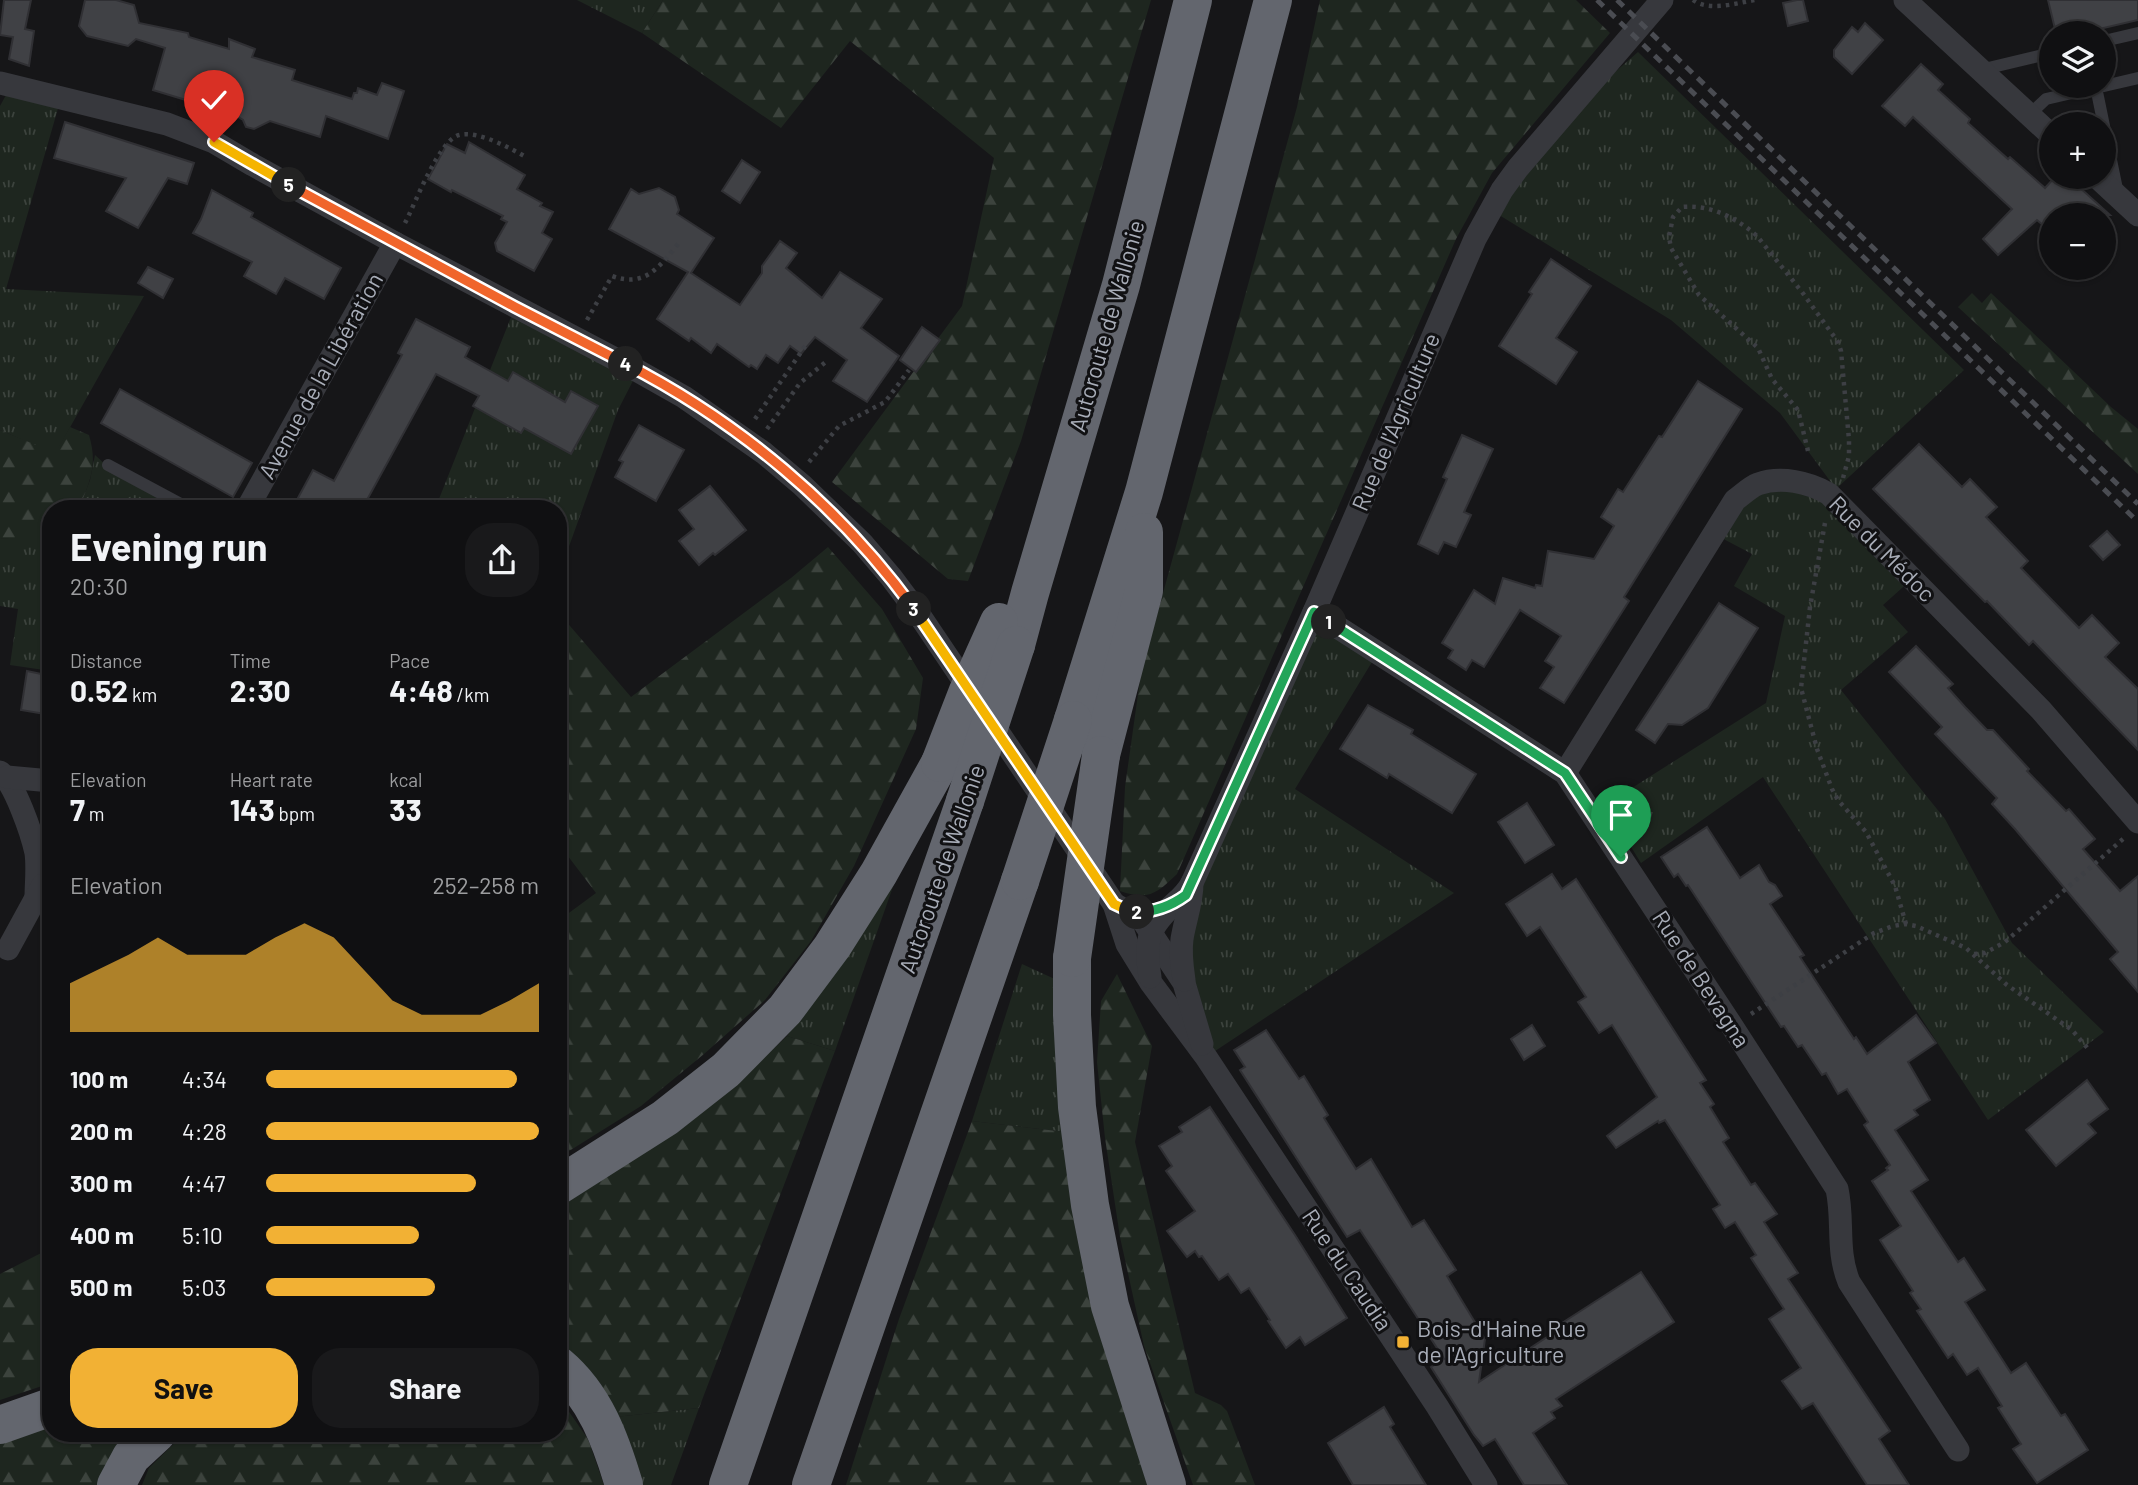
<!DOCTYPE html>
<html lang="en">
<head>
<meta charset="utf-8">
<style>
	:root { --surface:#101012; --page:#19191b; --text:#f1f3f6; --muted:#9c9d9f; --line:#303032; --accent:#f2b134 }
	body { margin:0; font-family:Barlow,sans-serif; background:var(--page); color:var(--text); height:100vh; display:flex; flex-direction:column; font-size:26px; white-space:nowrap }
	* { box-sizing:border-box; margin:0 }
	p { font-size:23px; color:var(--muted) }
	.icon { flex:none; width:38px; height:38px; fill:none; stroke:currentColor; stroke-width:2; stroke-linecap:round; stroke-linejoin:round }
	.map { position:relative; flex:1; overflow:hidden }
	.side { position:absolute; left:42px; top:500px; width:525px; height:942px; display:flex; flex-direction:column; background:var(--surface); border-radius:28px; box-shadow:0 2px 5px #0004,0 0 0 2px var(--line) }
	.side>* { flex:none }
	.buttons { position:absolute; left:2039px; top:21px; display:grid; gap:14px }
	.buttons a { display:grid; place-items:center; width:77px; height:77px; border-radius:50%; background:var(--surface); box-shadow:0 2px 5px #0004,0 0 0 2px var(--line); font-size:35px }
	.pin { position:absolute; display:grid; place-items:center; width:60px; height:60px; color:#fff; margin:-72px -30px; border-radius:50% 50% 50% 0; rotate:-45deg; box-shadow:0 0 7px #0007 }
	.pin .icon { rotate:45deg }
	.km { position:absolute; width:35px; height:35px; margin:-18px; border-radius:50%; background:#222; color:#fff; font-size:19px; line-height:35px; text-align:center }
	.round { display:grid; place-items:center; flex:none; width:74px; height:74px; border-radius:28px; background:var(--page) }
	.summary { display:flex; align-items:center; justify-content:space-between; height:119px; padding:0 28px }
	h1 { font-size:38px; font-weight:700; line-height:52px }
	.metrics { display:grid; grid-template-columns:repeat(3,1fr); gap:10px; height:119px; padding:7px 28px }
	.metrics div { display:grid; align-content:center }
	.metrics b { font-size:30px; font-weight:700 }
	.metrics small { font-size:19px; font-weight:400 }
	.metrics p { font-size:19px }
	.chart { height:196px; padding:14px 28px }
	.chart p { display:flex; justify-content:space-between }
	.chart svg { width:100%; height:126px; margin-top:7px; fill:var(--accent); opacity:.7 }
	.action { display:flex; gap:14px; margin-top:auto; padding:14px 28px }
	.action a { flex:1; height:80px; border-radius:28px; background:var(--accent); color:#111; font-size:28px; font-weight:700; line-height:80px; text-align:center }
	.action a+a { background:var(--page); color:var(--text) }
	ul { padding:0 28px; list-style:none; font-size:23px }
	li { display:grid; grid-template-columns:112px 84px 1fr; align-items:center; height:52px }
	li i { height:18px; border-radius:9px; background:var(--accent) }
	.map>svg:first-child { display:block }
</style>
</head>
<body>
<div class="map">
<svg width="2138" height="1485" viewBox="0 0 2138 1485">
	<defs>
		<pattern id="grass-tufts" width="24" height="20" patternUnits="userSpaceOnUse" patternTransform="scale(1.75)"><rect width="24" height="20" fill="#1e261f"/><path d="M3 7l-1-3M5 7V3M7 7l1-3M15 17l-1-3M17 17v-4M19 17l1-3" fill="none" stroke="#3c433d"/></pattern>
		<pattern id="forest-firs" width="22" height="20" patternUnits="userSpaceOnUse" patternTransform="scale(1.75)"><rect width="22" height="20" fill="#1e261f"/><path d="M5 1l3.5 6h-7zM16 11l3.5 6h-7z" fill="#3c433d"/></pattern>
	</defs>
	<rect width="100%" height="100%" fill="#161618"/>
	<g fill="url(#grass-tufts)">
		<polygon points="577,0 663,0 642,33"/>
		<polygon points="1638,52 1964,370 1836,489 1780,413 1671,320 1491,210 1559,121"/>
		<polygon points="11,86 61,98 6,289 144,296 55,454 0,430 0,106"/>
		<polygon points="515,307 638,371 618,410 558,577 558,509 435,509"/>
		<polygon points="95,455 108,467 188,509 79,509 90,480"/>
		<polygon points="1804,483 1912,579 1883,605 1908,632 1841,690 1945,819 2012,943 2104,1032 1988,1120 1763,777 1641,863 1605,805 1766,703 1785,616 1734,586 1752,554 1714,534 1735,500"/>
		<polygon points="51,530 51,671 10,665 18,609 0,606 0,538 9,539"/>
		<polygon points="1314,612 1378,652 1295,789 1454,893 1206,1057 1183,936"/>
		<polygon points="907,847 835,1051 787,1036"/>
		<polygon points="1022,964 1059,981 1066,1132 972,1121"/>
		<polygon points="699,1408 671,1485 639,1485 615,1417"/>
	</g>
	<g fill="url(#forest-firs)">
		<polygon points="663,0 1151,0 1021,441 968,581 948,579 832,482 962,306 994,158 850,41 781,128 642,33"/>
		<path d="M 1320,0 L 1576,0 L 1610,33 L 1492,173 L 1456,239 L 1177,874 C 1157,893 1149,901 1120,891 L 1125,787 L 1141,673 L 1297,107 Z"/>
		<polygon points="1972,293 1982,303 1991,293 2111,407 2138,429 2138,474 1958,307"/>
		<path d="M 70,427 L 89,435 C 98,466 90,480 79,509 L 51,509 L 51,530 C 37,536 15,541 0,538 L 0,430 L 55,453 Z"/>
		<polygon points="828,547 882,609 923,678 916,729 854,866 811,941 765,1000 704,1054 641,1106 558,1158 558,921 596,893 558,843 558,612 631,697 791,578"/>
		<polygon points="1117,974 1152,1046 1135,1142 1195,1393 1221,1405 1227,1411 1255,1485 1193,1485 1144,1346 1120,1237 1105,1138 1097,1062 1101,1001"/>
		<polygon points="787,1036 835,1051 699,1408 615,1417 558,1350 558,1203 723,1095"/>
		<polygon points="972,1121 1066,1132 1154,1485 846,1485 899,1319"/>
		<polygon points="51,1248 51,1383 0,1400 0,1274"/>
		<polygon points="558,1396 588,1439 604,1485 142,1485 149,1468 185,1433 558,1433"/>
		<polygon points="51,1423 51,1433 130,1433 97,1485 0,1485 0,1442"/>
	</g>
	<g fill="#404145" stroke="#303034" stroke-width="2">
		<polygon points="4,0 31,0 25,29 34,31 29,66 9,59 13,37 0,35"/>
		<polygon points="85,0 116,0 134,5 139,23 188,33 189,37 229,49 229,39 255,49 252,57 295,70 292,80 352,99 354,93 357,93 358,88 377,95 382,83 404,91 388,139 326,116 320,137 270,121 254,129 246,127 243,120 235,115 153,90 165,48 136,39 128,46 87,36 79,26"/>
		<polygon points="1797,0 1803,0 1808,21 1788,26 1783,3"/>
		<polygon points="2048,0 2138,0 2138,20 2082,33 2056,33"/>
		<polygon points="1865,23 1883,40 1852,74 1834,57 1834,50 1852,27 1858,32"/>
		<polygon points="1921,64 1943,84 1938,90 1970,119 1968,123 2008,159 2010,157 2045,188 2055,177 2068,177 2110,215 2051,215 2051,232 2037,220 1998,255 1983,239 2012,209 1913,117 1905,126 1882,106"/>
		<polygon points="65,122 194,163 187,184 168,178 138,228 106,211 126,178 54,158"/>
		<polygon points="469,142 525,175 517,189 542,203 540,206 553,212 542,233 552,239 534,271 497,251 495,243 507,222 501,219 503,216 452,190 451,192 428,179 447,144 465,153"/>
		<polygon points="742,160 760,172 740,203 722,191"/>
		<polygon points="659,188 675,197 679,210 677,214 714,238 691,273 740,305 762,273 762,266 780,241 797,253 786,268 822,298 840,272 882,299 861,328 899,356 867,402 833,381 847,360 815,337 801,354 790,346 778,363 766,355 757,369 751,365 749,367 717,344 711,353 691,338 689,341 657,319 688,272 609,229 631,189 639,194"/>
		<polygon points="212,190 253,213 251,217 341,268 324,299 285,278 276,294 244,276 252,262 193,233 201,219"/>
		<polygon points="1551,259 1591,286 1556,338 1577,352 1556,384 1499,346 1532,294 1529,292"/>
		<polygon points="148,267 173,279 163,298 138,283"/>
		<polygon points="416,319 470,347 465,357 508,381 513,372 565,402 571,391 598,406 571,454 524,428 521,433 473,406 479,396 436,374 362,509 292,509 313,470 334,481 402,355 398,353"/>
		<polygon points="922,327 940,340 916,372 900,360"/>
		<polygon points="1698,381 1742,409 1624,597 1629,601 1564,703 1540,688 1554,667 1545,661 1561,636 1520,610 1484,667 1472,660 1466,670 1448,658 1453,650 1442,643 1474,590 1495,604 1503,578 1535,588 1536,585 1542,586 1548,551 1594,559 1614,526 1601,517 1618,489 1623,492 1659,436 1662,437"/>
		<polygon points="120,389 252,463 233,497 101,423"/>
		<polygon points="639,425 684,450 656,501 615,477 623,462 619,460"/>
		<polygon points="1462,435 1493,449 1464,512 1471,515 1456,547 1444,542 1438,554 1418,544 1447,479 1443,477"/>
		<polygon points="1919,444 1962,487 1970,479 1997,507 1986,517 2028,561 2021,568 2079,628 2092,615 2119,643 2105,657 2138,689 2138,750 2033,641 2029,645 1987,601 1985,602 1873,489"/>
		<polygon points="710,486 746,530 715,555 713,553 699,565 679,541 694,529 679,510"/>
		<polygon points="2107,531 2120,545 2103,560 2090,546"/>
		<polygon points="1719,603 1758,628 1708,708 1682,725 1668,724 1655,743 1636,730"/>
		<polygon points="1916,646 1953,684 1948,688 1965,707 1987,730 1993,730 2029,769 2027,771 2066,811 2069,809 2095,839 2083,849 2120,891 2138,876 2138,992 2110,959 2118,952 2015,829 1992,804 1997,798 1935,734 1942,727 1889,672"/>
		<polygon points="27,671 51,676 51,715 21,710"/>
		<polygon points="1368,705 1413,730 1411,734 1476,774 1452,813 1389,774 1387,778 1340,749"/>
		<polygon points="1527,803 1554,845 1525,863 1498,822"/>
		<polygon points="1707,827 1740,878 1759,865 1769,882 1775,885 1782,896 1770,904 1804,955 1800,957 1854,1039 1856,1037 1867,1054 1916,1015 1936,1043 1908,1062 1930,1100 1914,1110 1918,1115 1895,1130 1928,1180 1911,1191 1958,1262 1964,1258 1985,1290 1965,1302 2011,1373 2026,1363 2061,1416 2065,1414 2088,1450 2037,1483 2013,1449 2021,1444 1998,1408 2002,1406 1978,1368 1967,1375 1953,1354 1948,1358 1917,1311 1921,1309 1910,1293 1913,1291 1880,1240 1901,1226 1872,1181 1888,1170 1886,1168 1890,1165 1864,1125 1868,1122 1847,1089 1838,1094 1826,1073 1822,1075 1802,1045 1798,1047 1784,1026 1781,1027 1688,885 1686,886 1678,874 1674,877 1661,857"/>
		<polygon points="1552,874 1562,889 1576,879 1706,1080 1700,1083 1714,1104 1710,1107 1729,1138 1723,1142 1751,1185 1755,1183 1777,1214 1764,1222 1798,1273 1788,1279 1890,1431 1879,1439 1909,1485 1867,1485 1813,1403 1802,1409 1782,1381 1801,1368 1769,1319 1784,1309 1751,1258 1756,1255 1735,1222 1725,1228 1713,1209 1720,1205 1665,1120 1659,1123 1658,1121 1616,1148 1607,1136 1657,1097 1612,1025 1599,1033 1578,1002 1586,997 1540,927 1527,936 1506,904"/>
		<polygon points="1532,1025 1545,1046 1524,1060 1511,1039"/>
		<polygon points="1266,1030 1299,1079 1304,1076 1328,1115 1324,1118 1356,1169 1371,1159 1412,1227 1424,1220 1456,1270 1447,1276 1485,1339 1479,1382 1550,1335 1548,1332 1641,1272 1661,1302 1674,1322 1556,1399 1562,1406 1551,1412 1555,1418 1533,1433 1567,1485 1524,1485 1495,1439 1483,1446 1474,1435 1431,1367 1444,1359 1415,1314 1360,1230 1347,1237 1240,1070 1245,1067 1234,1050"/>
		<polygon points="2087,1080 2108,1109 2088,1124 2096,1133 2056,1166 2026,1130"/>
		<polygon points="1210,1107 1295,1235 1347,1318 1305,1345 1300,1337 1286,1348 1268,1321 1270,1320 1249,1288 1241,1293 1228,1274 1219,1280 1202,1256 1199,1257 1195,1251 1187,1257 1167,1231 1195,1211 1166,1171 1172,1166 1159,1146 1182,1132 1179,1127"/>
		<polygon points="1384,1407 1394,1424 1390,1427 1426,1485 1353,1485 1328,1443"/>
	</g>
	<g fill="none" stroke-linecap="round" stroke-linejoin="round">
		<g stroke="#3d3f44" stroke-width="4.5" stroke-dasharray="3.5 5" stroke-linecap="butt">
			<path d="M 1693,0 C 1709,12 1737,3 1755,0"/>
			<path d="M 405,223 C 415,204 439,140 459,135 C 477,130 510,148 526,157"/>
			<path d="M 587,320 L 612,276 C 645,288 659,267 678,244"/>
			<polyline points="755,419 808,342"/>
			<polyline points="767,429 800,383 827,361"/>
			<path d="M 1808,451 L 1798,410 L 1772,379 L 1758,348 L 1699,295 L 1671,248 L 1669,237 L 1673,217 L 1682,207 C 1709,204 1737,218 1757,236 L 1802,292 L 1838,342 L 1841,351 L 1849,440 L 1849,456 L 1843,478"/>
			<polyline points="809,462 839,426 885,402 909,370"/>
			<polyline points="1825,523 1810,607 1801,688 1817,749 1832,789 1838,800 1866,832 1895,886 1906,924"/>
			<polyline points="1974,954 1985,953 2005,942 2123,839"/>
			<polyline points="1751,1014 1874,933 1893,926 1906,924 1916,926 1966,948 2007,985 2072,1030 2090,1051"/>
		</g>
		<g stroke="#37383d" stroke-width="12">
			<polyline points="2104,41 2138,33"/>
			<polyline points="1980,70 2051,53"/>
			<polyline points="2104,86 2138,78"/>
			<polyline points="2096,87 2118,194"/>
			<polyline points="2029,115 2046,99 2102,86"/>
			<polyline points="108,465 190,509"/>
		</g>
		<g stroke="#37383d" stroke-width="23">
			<polyline points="1905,0 2051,135"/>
			<polyline points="0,83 167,124 214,142 253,165 395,243 638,371 684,397 764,453 802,485 862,543 891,577 918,613 1114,904 1127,944 1151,983 1206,1057 1437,1406 1486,1485"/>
			<polyline points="2097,177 2138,215"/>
			<polyline points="247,509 395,243"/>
			<path d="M 1314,612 L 1565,773 L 1732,1026 L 1837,1189 C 1844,1221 1836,1250 1849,1282 L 1958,1450"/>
			<path d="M 0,772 C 15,784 32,834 36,853 C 38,868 36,884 36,898"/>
			<path d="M 1565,773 L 1735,500 C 1742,495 1750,487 1758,484 C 1781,476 1809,482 1829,494 L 2041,710 L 2138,822"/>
			<polyline points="7,777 51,781"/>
			<polyline points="1114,904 1143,921 1184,983 1202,1044"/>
			<polyline points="8,949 43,885"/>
			<path d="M 1150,977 C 1144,940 1148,928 1175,903 C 1183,896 1187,892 1192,883 L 1314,612 L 1475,239 L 1502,190 L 1518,168 L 1662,0"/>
			<path d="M 1184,980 C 1182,966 1180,953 1182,939 C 1185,920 1192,903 1192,883"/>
		</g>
		<g stroke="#63666e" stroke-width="38">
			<polyline points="1016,645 1030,593 1121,285 1193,0"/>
			<polyline points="1073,720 1144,492 1273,0"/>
			<polyline points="1101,755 1144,591 1144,532"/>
			<polyline points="1072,958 1072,1015 1077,1107 1090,1205 1110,1306 1167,1485"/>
			<polyline points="558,1186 665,1118 726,1070 785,1010 832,947 879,873 940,763"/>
			<path d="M 558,1365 C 595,1396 611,1441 624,1485"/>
			<polyline points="0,1425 51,1407"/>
			<polyline points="116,1485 131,1457 157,1433"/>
			<polyline points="728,1485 965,801"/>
			<polyline points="811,1485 1020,881"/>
		</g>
		<g stroke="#4a4c52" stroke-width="5" stroke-dasharray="9 7" stroke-linecap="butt">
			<polyline points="1597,0 2138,522"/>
			<polyline points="1617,0 2138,504"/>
		</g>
		<g stroke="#63666e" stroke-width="38">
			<polyline points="940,763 968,691 999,622"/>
			<polyline points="965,801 1016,645"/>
			<polyline points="1020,881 1073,720"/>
			<polyline points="1072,958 1101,755"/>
		</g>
	</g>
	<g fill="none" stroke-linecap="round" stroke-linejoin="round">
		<defs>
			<polyline id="split-1" points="1329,622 1565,773 1621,857"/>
			<path id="split-2" d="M 1137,912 C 1156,912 1171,906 1186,895 L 1314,612 L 1329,622"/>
			<polyline id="split-3" points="914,609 1114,904 1131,912 1137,912"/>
			<path id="split-4" d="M 626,364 C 739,422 839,506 914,609"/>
			<polyline id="split-5" points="289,185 515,307 626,364"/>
			<polyline id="split-6" points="214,142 289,185"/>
		</defs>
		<use href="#split-1" stroke="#fff" stroke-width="14"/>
		<use href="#split-2" stroke="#fff" stroke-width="14"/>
		<use href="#split-3" stroke="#fff" stroke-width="14"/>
		<use href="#split-4" stroke="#fff" stroke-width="14"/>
		<use href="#split-5" stroke="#fff" stroke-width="14"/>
		<use href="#split-6" stroke="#fff" stroke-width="14"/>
		<use href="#split-1" stroke="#22a559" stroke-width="9"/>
		<use href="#split-2" stroke="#22a559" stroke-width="9"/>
		<use href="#split-3" stroke="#f5b400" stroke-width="9"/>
		<use href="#split-4" stroke="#f0652b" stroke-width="9"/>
		<use href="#split-5" stroke="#f0652b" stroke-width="9"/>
		<use href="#split-6" stroke="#f5b400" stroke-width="9"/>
	</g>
	<rect fill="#f2b134" stroke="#111113" stroke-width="2.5" x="1396" y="1335" width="14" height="14" rx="3.5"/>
	<g text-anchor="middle" stroke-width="6" stroke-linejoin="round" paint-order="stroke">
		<g font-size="23" fill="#a8adb8" stroke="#111113">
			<text transform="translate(1107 326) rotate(-74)" y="8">Autoroute de Wallonie</text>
			<text transform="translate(321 376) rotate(-61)" y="8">Avenue de la Libération</text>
			<text transform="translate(1396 422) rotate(-67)" y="8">Rue de l'Agriculture</text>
			<text transform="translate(1882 549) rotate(45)" y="8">Rue du Médoc</text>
			<text transform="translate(942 869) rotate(-71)" y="8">Autoroute de Wallonie</text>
			<text transform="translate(1701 979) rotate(57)" y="8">Rue de Bevagna</text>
			<text transform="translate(1347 1270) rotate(56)" y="8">Rue du Caudia</text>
		</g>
		<g font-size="23" fill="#a8adb8" stroke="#111113" text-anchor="start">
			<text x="1417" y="1337">Bois-d'Haine Rue<tspan x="1417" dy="26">de l'Agriculture</tspan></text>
		</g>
	</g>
</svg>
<div class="buttons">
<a><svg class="icon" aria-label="layers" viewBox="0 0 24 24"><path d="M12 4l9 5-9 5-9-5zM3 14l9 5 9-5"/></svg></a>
<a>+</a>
<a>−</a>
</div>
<div class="pin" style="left:1621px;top:857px;background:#1e9e55"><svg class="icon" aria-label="arrive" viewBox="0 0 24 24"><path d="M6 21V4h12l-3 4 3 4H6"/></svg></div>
<div class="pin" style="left:214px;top:142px;background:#d93025"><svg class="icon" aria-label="check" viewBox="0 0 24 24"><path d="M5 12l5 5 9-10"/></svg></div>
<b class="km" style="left:1329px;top:622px">1</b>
<b class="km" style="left:1137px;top:912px">2</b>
<b class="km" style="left:914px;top:609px">3</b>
<b class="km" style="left:626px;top:364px">4</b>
<b class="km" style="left:289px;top:185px">5</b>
<section class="side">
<div class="summary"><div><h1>Evening run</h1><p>20:30</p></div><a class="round"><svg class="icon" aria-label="share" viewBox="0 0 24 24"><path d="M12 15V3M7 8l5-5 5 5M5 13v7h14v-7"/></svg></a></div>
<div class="metrics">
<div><p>Distance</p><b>0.52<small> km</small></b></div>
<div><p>Time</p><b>2:30</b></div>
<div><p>Pace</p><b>4:48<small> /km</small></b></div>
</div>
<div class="metrics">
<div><p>Elevation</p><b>7<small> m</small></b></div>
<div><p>Heart rate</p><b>143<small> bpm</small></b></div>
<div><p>kcal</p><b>33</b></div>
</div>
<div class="chart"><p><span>Elevation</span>252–258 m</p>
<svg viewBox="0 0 160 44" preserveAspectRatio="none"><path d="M0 44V27L10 22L20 17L30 11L40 17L50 17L60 17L70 11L80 6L90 11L100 22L110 33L120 38L130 38L140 38L150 33L160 27V44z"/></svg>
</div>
<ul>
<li><b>100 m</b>4:34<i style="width:92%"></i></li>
<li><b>200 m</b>4:28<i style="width:100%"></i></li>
<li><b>300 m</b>4:47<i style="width:77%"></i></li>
<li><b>400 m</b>5:10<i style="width:56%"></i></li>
<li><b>500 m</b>5:03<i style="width:62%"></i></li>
</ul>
<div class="action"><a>Save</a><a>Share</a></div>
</section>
</div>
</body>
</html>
